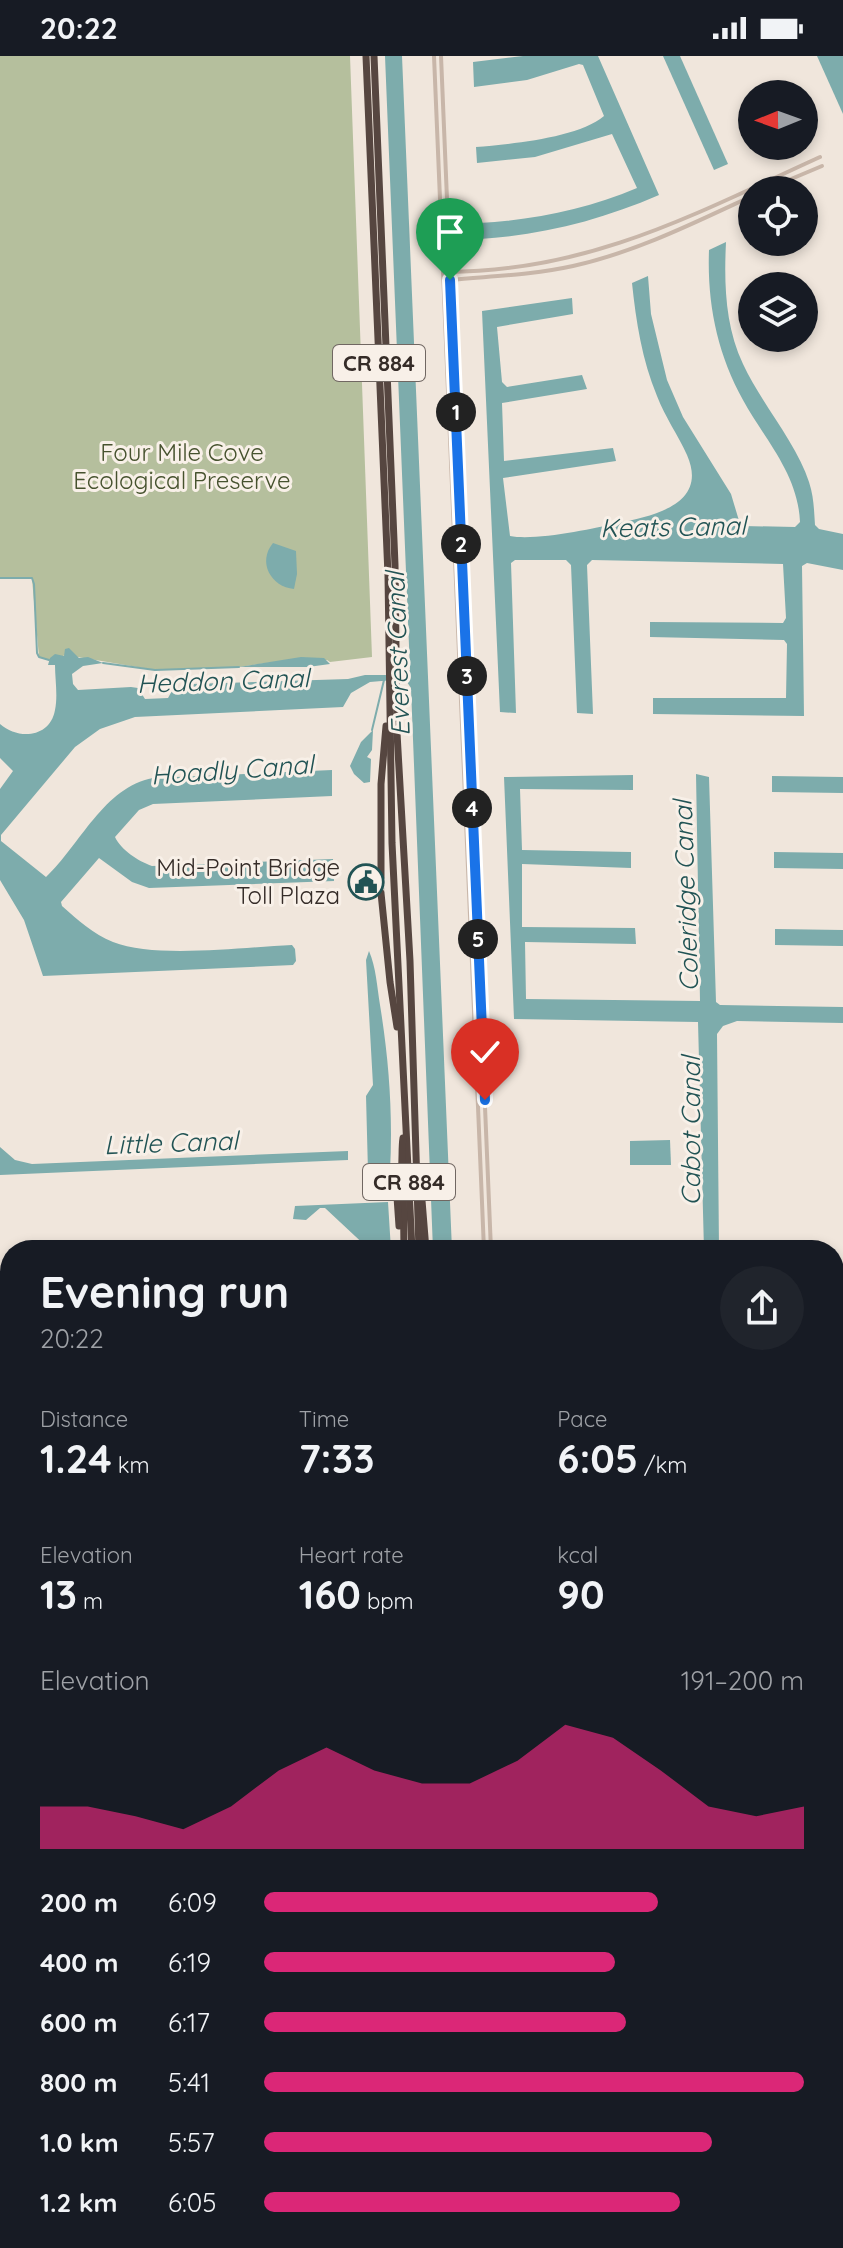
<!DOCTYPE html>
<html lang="en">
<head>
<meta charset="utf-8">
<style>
	:root { --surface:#171b24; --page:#20242c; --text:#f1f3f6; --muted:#9ea1a6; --accent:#db2777 }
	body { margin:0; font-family:Quicksand,sans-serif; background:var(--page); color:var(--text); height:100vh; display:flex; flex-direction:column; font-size:30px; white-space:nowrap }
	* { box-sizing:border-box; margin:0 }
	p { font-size:26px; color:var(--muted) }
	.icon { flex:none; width:44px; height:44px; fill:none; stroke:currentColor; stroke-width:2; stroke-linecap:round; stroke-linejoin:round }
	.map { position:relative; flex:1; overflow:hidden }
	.panel { position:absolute; left:0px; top:1184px; width:844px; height:1008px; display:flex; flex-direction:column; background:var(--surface); border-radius:32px 32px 0 0; box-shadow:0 4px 12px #0003 }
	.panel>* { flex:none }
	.needle { width:52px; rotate:269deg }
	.controls { position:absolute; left:738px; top:24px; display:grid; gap:16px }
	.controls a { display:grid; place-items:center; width:80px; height:80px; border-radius:50%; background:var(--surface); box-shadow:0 4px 12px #0003; font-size:40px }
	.pin { position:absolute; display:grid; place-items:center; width:68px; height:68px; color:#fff; margin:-82px -34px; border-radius:50% 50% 50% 0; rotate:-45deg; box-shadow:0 0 8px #0007 }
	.pin .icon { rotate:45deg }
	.km { position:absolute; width:40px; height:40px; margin:-20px; border-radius:50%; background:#222; color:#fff; font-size:22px; line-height:40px; text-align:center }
	.round { display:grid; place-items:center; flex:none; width:84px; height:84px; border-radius:42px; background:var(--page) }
	.overview { display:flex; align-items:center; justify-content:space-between; height:136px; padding:0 40px }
	h1 { font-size:44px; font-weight:700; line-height:60px }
	.stats { display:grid; grid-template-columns:repeat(3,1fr); gap:12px; height:136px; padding:8px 40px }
	.stats div { display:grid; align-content:center }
	.stats b { font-size:40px; font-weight:700 }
	.stats small { font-size:22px; font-weight:400 }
	.stats p { font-size:22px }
	.chart { height:224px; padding:16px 40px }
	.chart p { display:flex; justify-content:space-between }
	.chart svg { width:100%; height:144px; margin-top:8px; fill:var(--accent); opacity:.7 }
	ul { padding:0 40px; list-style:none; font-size:26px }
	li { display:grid; grid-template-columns:128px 96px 1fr; align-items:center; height:60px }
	li i { height:20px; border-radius:10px; background:var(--accent) }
	.status { display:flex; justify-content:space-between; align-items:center; height:56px; padding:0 40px; background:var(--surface); direction:ltr }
	.status svg { height:22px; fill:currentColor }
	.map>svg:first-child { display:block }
</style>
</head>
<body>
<div class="status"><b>20:22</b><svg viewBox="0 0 49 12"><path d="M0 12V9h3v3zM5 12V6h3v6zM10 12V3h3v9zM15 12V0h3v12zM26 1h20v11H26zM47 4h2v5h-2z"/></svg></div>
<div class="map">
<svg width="843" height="2192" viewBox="0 0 843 2192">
	<rect width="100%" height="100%" fill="#f0e6dc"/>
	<g fill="#b5bf9d">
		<polygon points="0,0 350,0 372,601 330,606 327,604 266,607 239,611 155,614 66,599 49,604 39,601 32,523 0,522"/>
		<rect x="834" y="1495" width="9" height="39"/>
	</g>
	<g fill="#7dacac">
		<path d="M 385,0 L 402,0 L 452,1194 L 433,1194 L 411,632 L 405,623 L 370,626 L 351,637 L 343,651 L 135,661 L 100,673 L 75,691 L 1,779 L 1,785 L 46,821 C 80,789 104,731 153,722 L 332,714 L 332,740 L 153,748 L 139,754 L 115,781 C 121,794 138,805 152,810 L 333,803 L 334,825 L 149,832 L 132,826 L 99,802 L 61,846 L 62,850 C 78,864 93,878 113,886 C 155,903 243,891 292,889 L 295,893 L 296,905 L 293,909 L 43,920 L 24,864 L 0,824 L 0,733 L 13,715 L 0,702 L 0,668 C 18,684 50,682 55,654 C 58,640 55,623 55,609 L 48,609 L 50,602 L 55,598 L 64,600 L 65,593 L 69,592 L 79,602 L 88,601 L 103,607 L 83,610 L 72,618 L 73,628 L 78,634 L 131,631 L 138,632 L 145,643 L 168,642 L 173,633 L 191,628 L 348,623 L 365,619 L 405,619 L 410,614 Z"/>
		<path d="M 523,0 L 598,0 L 659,139 C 601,164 543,179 480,183 L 479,167 C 534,164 587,153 637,132 L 612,78 L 535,101 L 477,107 L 476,91 C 511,88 578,82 604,60 L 583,9 L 579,8 L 527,24 L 474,31 L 473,6 Z"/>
		<polygon points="663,0 680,0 728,108 714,114"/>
		<polygon points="817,0 843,0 843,58"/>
		<path d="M 726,186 C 724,227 725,270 743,308 C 761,347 797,388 809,426 C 814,441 814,455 815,469 L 819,473 L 843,478 L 843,514 L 807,507 L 802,510 L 804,660 L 653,658 L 653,642 L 786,642 L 787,588 L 784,584 L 650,581 L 650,566 L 783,567 L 786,562 L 783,508 L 592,504 L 587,509 L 593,658 L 577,657 L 571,509 L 566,504 L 515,504 L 511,507 L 516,657 L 500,656 L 482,255 L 572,242 L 573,258 L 497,271 L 502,326 L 507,331 L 582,319 L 587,333 L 502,347 L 504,405 L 613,392 L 616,405 L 503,422 L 510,480 C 535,485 592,473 618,467 C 652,460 709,449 687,399 C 678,379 665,361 657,340 C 642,304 636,265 632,227 L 648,220 L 651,258 L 667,324 L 683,361 L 731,438 L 740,468 L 743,470 L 795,471 L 800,466 C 798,418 765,384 743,344 C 717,297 707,247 709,194 Z"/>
		<path d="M 273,487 L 296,495 L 297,518 L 294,533 C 271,531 257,506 273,487 Z"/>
		<polygon points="301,601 324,602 330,608 308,611 239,611"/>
		<polygon points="373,674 372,694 367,701 371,703 370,726 364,727 354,718 350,710 361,686"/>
		<polygon points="696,718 709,721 716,946 720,949 843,951 843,967 737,965 723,970 717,978 719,1194 704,1194 698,966 514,963 504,721 633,719 633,734 520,733 522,794 631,796 631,812 522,808 522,871 635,872 636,888 525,886 526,943 700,945"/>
		<polygon points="772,720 843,721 843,737 772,736"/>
		<polygon points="774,796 843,797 843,813 774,812"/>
		<polygon points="775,873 843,874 843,890 775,889"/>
		<path d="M 369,895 C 376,911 377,931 380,949 C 389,1004 393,1059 390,1115 L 386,1120 L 371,1120 L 368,1116 L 366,1040 L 373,1029 L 366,904 Z"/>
		<polygon points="670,1084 671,1109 630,1109 630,1085"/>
		<polygon points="0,1091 15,1104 32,1108 348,1095 348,1104 0,1119"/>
		<polygon points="388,1146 391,1194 370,1194 325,1152 320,1152 306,1164 293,1163 295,1150"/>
		<polygon points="834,2032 843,2034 843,2064 834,2061"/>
		<polygon points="433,2182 468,2182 469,2192 423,2192"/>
	</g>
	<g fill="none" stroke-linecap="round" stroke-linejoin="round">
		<g stroke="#7dacac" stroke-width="2">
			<polyline points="0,522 32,522 34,528 37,597 39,601 49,604"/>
			<polyline points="103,607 155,614 239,611"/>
			<polyline points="372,674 384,624"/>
		</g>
		<polyline stroke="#cbc1b8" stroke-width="7" stroke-dasharray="7 3.5" stroke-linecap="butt" points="381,821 381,837"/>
		<g stroke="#c8b6a9" stroke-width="4">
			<polyline points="434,0 484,1194"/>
			<polyline points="441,0 491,1194"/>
			<polyline points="765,134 822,110"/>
			<path d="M 448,216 C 591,215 695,158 820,101"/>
			<path d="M 450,224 C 491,220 532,219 573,210 C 636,196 694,167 752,140"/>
			<polyline points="0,1344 10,1344"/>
			<polyline points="834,1991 843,1994"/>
			<polyline points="834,1999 843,2001"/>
			<polyline points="834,2094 843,2097"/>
			<polyline points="834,2103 843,2107"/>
		</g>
		<g stroke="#76635a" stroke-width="6">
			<polyline points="0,1405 10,1405"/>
			<polyline points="0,1414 10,1414"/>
			<polyline points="834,1414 843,1414"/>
			<polyline points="834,1423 843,1423"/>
		</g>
		<g stroke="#564640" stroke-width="7">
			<polyline points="366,0 388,519 392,787 412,1194"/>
			<polyline points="374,0 395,509 397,677 410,905 419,1194"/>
			<polyline points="381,821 381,728 386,670"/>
			<polyline points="381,837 390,926 397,971"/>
			<polyline points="403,1112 404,1194"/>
			<polyline points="421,1132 426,1194"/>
			<polyline points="386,1135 397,1141 399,1170"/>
			<path d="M 388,1135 C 407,1128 400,1100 403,1082"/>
			<polyline points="478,2182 482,2192"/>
			<polyline points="488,2182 493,2192"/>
		</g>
	</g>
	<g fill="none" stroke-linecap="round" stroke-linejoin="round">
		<defs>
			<polyline id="route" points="450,224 485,1044"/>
		</defs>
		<use href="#route" stroke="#fff" stroke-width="16"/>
		<use href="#route" stroke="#1a73e8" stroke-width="10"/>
	</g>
	<defs>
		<symbol id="civic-ring" viewBox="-11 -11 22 22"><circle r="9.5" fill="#f8f0e8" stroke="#215354" stroke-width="1.5"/><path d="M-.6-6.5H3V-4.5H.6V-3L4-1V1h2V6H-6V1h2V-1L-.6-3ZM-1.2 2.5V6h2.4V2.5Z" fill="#215354"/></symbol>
	</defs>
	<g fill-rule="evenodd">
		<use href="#civic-ring" x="346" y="806" width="40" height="40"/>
	</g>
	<g text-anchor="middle" stroke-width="6" stroke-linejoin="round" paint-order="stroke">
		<g fill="#f8f0e8" stroke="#706762" stroke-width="2">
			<rect x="333" y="289" width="92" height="36" rx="6"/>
			<rect x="363" y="1108" width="92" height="36" rx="6"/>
		</g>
		<g font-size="22" font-weight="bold" fill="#352c28">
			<text x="379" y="315">CR 884</text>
			<text x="409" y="1134">CR 884</text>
		</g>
		<g font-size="24" fill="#46522e" stroke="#f8f0e8">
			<text x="182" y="405">Four Mile Cove<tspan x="182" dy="28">Ecological Preserve</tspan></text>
		</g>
		<g font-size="24" fill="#352c28" stroke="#f8f0e8" text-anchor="end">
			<text x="340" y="820">Mid-Point Bridge<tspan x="340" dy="28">Toll Plaza</tspan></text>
		</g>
		<g font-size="26" font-style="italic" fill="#215354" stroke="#f8f0e8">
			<text transform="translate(673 471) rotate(-1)" y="9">Keats Canal</text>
			<text transform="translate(398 598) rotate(-92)" y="9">Everest Canal</text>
			<text transform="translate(223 625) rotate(-2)" y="9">Heddon Canal</text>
			<text transform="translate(232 714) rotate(-4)" y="9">Hoadly Canal</text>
			<text transform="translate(686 840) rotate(-92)" y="9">Coleridge Canal</text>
			<text transform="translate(691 1075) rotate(-90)" y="9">Cabot Canal</text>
			<text transform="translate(171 1087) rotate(-2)" y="9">Little Canal</text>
		</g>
	</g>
</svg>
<div class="controls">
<a><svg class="needle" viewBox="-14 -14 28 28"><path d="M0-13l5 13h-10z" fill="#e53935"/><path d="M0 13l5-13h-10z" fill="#9ea1a6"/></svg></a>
<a><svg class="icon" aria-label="locate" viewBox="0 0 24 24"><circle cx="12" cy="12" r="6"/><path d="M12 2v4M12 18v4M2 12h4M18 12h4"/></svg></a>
<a><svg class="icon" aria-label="layers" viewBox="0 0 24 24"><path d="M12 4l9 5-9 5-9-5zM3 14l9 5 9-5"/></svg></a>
</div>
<div class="pin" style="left:450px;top:224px;background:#1e9e55"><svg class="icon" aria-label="arrive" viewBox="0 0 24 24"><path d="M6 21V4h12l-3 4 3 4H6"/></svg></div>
<div class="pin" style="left:485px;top:1044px;background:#d93025"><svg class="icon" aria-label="check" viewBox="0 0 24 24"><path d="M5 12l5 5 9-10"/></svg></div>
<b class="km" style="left:456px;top:356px">1</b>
<b class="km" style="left:461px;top:488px">2</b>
<b class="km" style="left:467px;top:620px">3</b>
<b class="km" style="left:472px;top:752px">4</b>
<b class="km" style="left:478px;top:883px">5</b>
<section class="panel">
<div class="overview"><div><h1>Evening run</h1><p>20:22</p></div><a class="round"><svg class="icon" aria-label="share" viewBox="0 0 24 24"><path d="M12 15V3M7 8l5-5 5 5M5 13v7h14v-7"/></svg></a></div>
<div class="stats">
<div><p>Distance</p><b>1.24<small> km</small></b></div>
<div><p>Time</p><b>7:33</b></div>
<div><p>Pace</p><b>6:05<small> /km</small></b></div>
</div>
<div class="stats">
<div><p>Elevation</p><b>13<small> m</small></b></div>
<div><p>Heart rate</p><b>160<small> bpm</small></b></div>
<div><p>kcal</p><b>90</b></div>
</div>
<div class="chart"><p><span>Elevation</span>191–200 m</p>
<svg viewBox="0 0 160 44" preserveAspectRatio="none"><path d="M0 44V31L10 31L20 34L30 38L40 31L50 20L60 13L70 20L80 24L90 24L100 17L110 6L120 10L130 20L140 31L150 34L160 31V44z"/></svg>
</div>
<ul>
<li><b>200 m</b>6:09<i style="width:73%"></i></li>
<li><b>400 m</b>6:19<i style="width:65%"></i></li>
<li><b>600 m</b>6:17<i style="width:67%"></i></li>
<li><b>800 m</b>5:41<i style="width:100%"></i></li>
<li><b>1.0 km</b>5:57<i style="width:83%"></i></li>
<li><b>1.2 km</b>6:05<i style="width:77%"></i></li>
</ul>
</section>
</div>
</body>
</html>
